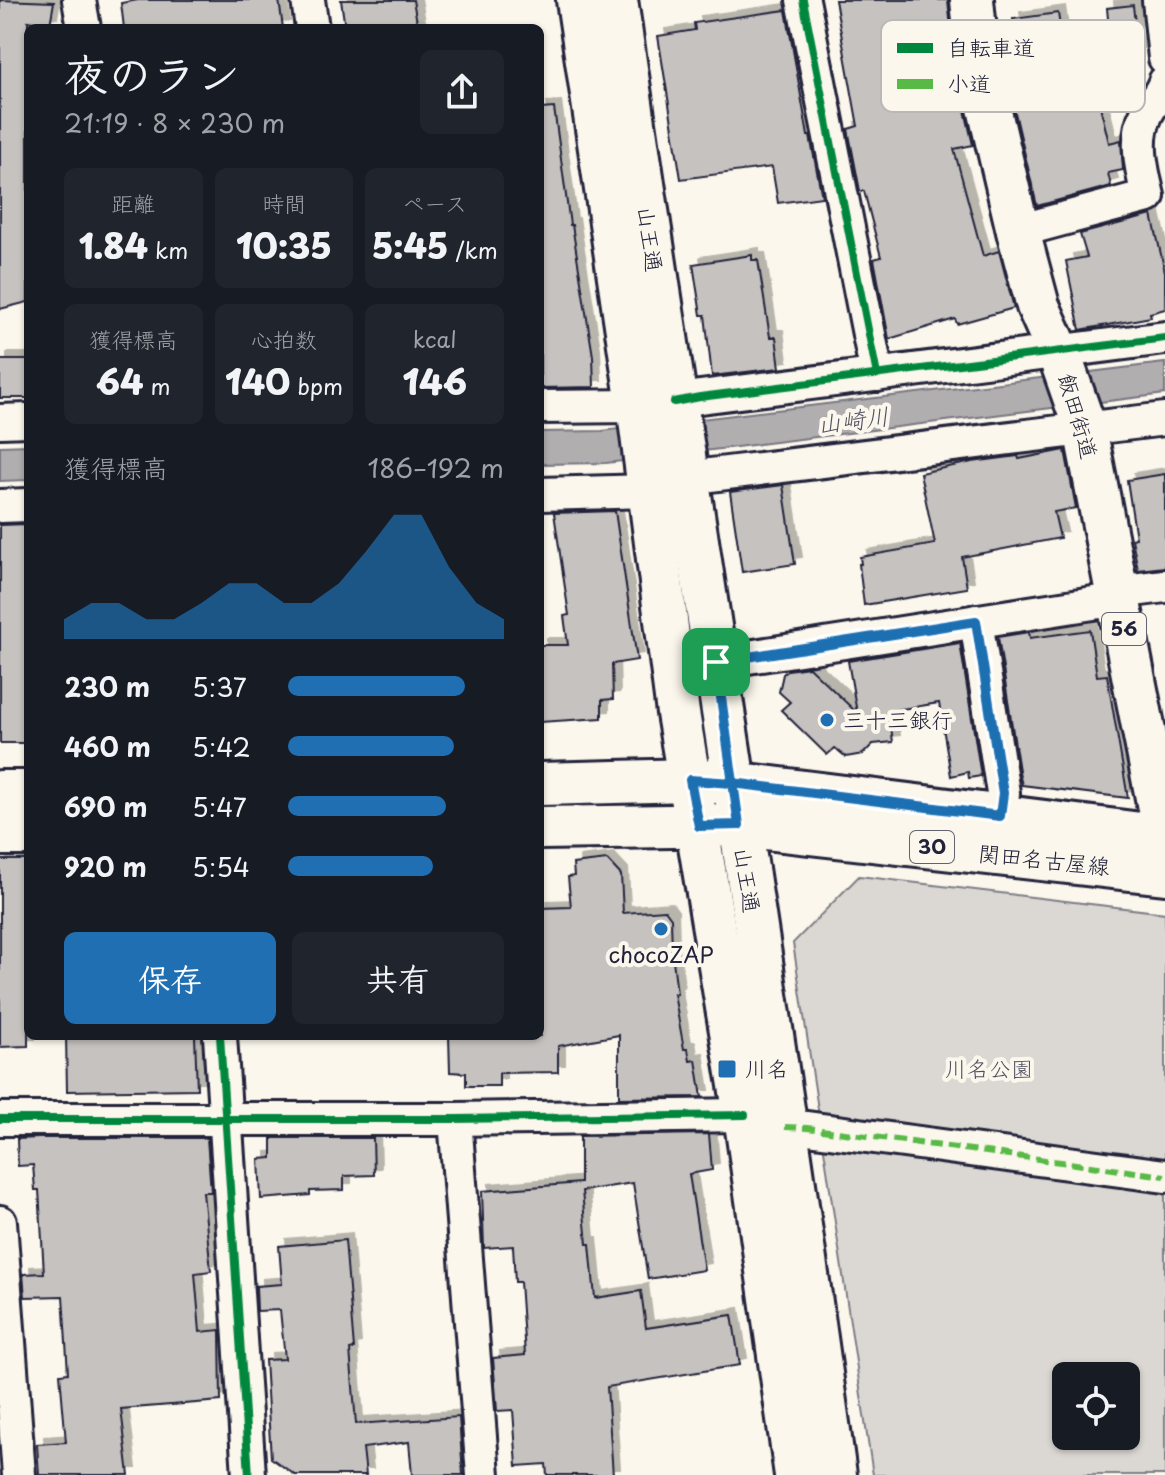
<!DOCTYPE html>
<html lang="ja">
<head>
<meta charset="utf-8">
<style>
	:root { --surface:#171b24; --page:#20242c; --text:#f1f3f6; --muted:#9ea1a6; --accent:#1f6fb2 }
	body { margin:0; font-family:"Playpen Sans","Klee One",sans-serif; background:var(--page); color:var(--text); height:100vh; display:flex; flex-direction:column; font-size:30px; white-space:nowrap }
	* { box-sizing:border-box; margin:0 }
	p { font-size:26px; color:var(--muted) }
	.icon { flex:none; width:44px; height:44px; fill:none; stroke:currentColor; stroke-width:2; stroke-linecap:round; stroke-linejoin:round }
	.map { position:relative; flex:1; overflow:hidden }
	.details { position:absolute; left:24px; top:24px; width:520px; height:1016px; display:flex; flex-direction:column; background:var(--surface); border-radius:12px; box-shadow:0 2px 6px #0004 }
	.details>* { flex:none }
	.controls { position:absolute; left:1052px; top:1362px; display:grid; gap:16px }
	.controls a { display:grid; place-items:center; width:88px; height:88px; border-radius:12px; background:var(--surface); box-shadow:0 2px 6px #0004; font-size:40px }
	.pin { position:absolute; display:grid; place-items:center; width:68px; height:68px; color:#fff; margin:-34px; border-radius:16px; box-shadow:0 4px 12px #0006 }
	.round { display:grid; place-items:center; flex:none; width:84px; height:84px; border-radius:12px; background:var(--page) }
	.overview { display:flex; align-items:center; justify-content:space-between; height:136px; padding:0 40px }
	h1 { font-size:44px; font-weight:800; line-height:60px }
	.metrics { display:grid; grid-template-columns:repeat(3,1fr); gap:12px; height:136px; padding:8px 40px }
	.metrics div { display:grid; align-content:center; border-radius:12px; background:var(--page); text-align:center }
	.metrics b { font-size:34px; font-weight:800 }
	.metrics small { font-size:22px; font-weight:400 }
	.metrics p { font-size:22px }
	.chart { height:224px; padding:16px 40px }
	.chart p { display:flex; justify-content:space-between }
	.chart svg { width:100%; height:144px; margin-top:8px; fill:var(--accent); opacity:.7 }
	.button { display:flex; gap:16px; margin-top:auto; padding:16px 40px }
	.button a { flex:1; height:92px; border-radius:12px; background:var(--accent); color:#fff; font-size:32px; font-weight:800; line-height:92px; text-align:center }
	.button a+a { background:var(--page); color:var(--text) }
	ul { padding:0 40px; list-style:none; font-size:26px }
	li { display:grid; grid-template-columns:128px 96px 1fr; align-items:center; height:60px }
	li i { height:20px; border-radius:10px; background:var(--accent) }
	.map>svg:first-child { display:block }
</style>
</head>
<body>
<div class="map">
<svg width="1165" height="1475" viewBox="0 0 1165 1475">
	<defs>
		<filter id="shadow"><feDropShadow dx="7" dy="-7" stdDeviation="0" flood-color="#0004"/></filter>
	</defs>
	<rect width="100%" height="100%" fill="#fbf7ec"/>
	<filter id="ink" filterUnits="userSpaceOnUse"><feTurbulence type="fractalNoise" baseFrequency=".0125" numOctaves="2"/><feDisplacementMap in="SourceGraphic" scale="16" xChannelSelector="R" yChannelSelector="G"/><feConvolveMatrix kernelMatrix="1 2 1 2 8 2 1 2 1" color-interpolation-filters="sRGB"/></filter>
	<g filter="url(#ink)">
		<path fill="#dbd8d3" stroke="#7e7d87" stroke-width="2" fill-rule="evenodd" d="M 859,876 L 1165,913 L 1165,1475 L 873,1475 L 793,943 ZM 1066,1376 L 1126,1376 L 1126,1436 L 1066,1436 Z"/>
		<g fill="#b1aeb0" stroke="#787681" stroke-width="2">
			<polygon points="1165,363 1165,394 606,463 540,464 540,432 602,431"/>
			<polygon points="28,445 28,480 0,481 0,446"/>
		</g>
		<g fill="#c6c2c0" stroke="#22223b" stroke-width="2" filter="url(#shadow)">
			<polygon points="0,0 54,2 50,25 28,21 28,302 0,309"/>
			<polygon points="138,0 279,0 283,28 124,28 121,3"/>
			<polygon points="341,0 413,0 418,28 345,28"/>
			<polygon points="835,0 948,0 955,66 973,145 954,149 983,256 999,251 1014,308 957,324 955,319 889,339 874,259 881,257 864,191 860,191 848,129 858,126"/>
			<polygon points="1133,5 1138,55 1129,56 1133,74 1094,81 1109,143 1121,140 1123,170 1108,173 1111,186 1037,206 1009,87 1012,87 1005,40 1016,39 1013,19 1058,13 1065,60 1111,52 1107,8"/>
			<polygon points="786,10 808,136 810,136 822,197 778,203 772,167 681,179 658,36 695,30 694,23"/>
			<polygon points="554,108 570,225 572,225 593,356 594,387 540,388 540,109"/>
			<polygon points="1152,215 1165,272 1165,309 1150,313 1151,317 1080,330 1066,261 1087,257 1080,234"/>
			<polygon points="752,255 752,260 758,260 770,337 776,337 780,368 712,376 705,315 701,315 693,264"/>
			<rect x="0" y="360" width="28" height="38"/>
			<polygon points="1065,450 1076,508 1054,512 1060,538 962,557 967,588 864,605 859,564 861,564 860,557 935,544 920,473 972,462 1018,456 1019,459"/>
			<polygon points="1165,474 1165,567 1138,570 1132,539 1136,538 1127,480"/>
			<polygon points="783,485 795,564 742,572 730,492"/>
			<polygon points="615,511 637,660 612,664 613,699 602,700 602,718 540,722 540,645 568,645 564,616 569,615 554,513"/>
			<polygon points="28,524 28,743 0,743 0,525"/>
			<polygon points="1090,630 1097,676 1107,675 1128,798 1022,785 1020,777 998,637 1029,632 1030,638"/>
			<polygon points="960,643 981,776 969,778 968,772 951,776 939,703 889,711 893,742 873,744 863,754 846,757 835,748 827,755 781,710 790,702 779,692 783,674 788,670 809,667 857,713 848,661"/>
			<polygon points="0,860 28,860 28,1046 0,1047"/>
			<polygon points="607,860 621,875 623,913 665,910 671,918 672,951 677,994 674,994 684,1049 688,1049 690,1061 696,1060 702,1097 619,1098 619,1035 558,1046 558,1072 499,1073 499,1086 466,1086 466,1073 450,1072 449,1036 540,1036 540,908 571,907 568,877 574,876 573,864"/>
			<polygon points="66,1036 195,1036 197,1089 67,1091"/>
			<polygon points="709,1134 712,1170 689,1174 704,1270 648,1279 633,1183 582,1191 587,1244 590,1244 595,1298 641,1291 646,1328 732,1315 740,1365 607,1387 613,1475 547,1475 546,1464 517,1466 513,1410 497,1411 493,1358 525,1355 520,1282 515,1282 513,1246 484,1248 482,1191 580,1183 580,1136"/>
			<polygon points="39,1138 207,1138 211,1192 203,1192 211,1271 195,1273 200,1332 220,1330 221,1401 121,1409 129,1475 39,1475 37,1444 66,1442 60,1374 68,1373 63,1296 25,1297 23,1274 44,1273 39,1190 35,1190 33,1165 18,1166 17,1139"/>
			<polygon points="272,1138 373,1138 374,1175 344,1176 344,1190 310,1191 310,1195 261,1199 259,1159 272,1158"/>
			<polygon points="345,1240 354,1349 350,1350 356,1424 459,1417 463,1475 412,1475 409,1442 363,1448 366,1475 295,1475 271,1458 265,1360 285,1359 280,1310 257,1311 256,1286 282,1284 279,1246"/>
		</g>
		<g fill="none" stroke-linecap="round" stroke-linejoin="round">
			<defs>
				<g id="minor">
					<polyline points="79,0 84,28"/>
					<polyline points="308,0 312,28"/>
					<polyline points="803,0 877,375"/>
					<polyline points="1159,0 1165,58"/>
					<path d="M 1018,231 L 1148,196 C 1142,171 1134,139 1146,115 C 1151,103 1161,95 1165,82"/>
					<polyline points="674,402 700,397 1165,338"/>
					<polyline points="540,407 638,406"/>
					<polyline points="0,421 28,420"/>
					<polyline points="686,478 1165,419"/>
					<polyline points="540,494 650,491"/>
					<polyline points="0,506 28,505"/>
					<polyline points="1117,592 1165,586"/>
					<polyline points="976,621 1003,793 1000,816"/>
					<polyline points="716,662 1119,599"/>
					<polyline points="220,1036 249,1475"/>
					<polyline points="0,1119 455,1119 745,1115"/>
					<polyline points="455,1119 483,1475"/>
					<polyline points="785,1127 807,1128 1165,1176"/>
					<polyline points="0,1222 19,1475"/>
				</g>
				<g id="major">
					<polyline points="578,0 639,412 678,713 745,1115 796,1475"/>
					<path d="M 616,0 C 687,492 768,982 835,1475"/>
					<polyline points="972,0 978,61 1018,231 1038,306 1058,351 1085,428 1165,839"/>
					<polyline points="540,784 690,780 732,783 1165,837"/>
					<polyline points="0,792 28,792"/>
					<polyline points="540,828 739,825 1165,873"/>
					<polyline points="0,834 28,834"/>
				</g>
			</defs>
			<use href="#minor" stroke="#22223b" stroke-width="38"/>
			<use href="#major" stroke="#22223b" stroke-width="48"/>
			<use href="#minor" stroke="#fbf7ec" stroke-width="32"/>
			<use href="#major" stroke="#fbf7ec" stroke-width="42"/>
			<polyline stroke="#58b947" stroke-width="6" stroke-dasharray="12 6" stroke-linecap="butt" points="785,1127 807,1128 1165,1176"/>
			<defs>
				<g id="cycleway">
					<polyline points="803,0 877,375"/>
					<polyline points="674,402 700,397 1165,338"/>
					<polyline points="220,1036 249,1475"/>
					<polyline points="0,1119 455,1119 745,1115"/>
				</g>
			</defs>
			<use href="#cycleway" stroke="#fbf7ec" stroke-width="13"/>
			<use href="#cycleway" stroke="#00873e" stroke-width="8"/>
		</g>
	</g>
	<g fill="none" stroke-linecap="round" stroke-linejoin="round" filter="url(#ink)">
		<defs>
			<polyline id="route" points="716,662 739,825 699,826 690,780 732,783 1000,816 1003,793 976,621 716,662"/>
		</defs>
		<use href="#route" stroke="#fff" stroke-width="16"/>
		<use href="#route" stroke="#1f6fb2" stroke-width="10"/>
	</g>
	<g fill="#1f6fb2" stroke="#fbf7ec" stroke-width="3">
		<circle cx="827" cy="720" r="8"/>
		<circle cx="661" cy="929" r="8"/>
		<rect x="717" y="1059" width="20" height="20" rx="4"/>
	</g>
	<g text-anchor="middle" stroke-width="8" stroke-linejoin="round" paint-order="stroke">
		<g fill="#fbf7ec" stroke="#636270" stroke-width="2">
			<rect x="1102" y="613" width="44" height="32" rx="6"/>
			<rect x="910" y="831" width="44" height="32" rx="6"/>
		</g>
		<g font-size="20" font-weight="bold" fill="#22223b">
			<text x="1124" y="636">56</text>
			<text x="932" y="854">30</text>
		</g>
		<g font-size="22" fill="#22223b" stroke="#fbf7ec">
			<text transform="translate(650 239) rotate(82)" y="8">山王通</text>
			<text transform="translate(1078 416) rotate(74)" y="8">飯田街道</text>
			<text transform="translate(1044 860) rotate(6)" y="8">関田名古屋線</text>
			<text transform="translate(747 880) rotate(81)" y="8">山王通</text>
		</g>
		<g font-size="22" fill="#22223b" stroke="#fbf7ec" text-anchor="start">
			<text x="843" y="728">三十三銀行</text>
			<text x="661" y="963" text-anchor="middle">chocoZAP</text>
			<text x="745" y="1077">川名</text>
		</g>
		<g font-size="22" fill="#505061" stroke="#fbf7ec">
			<text x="989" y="1077">川名公園</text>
		</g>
		<g font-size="24" font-style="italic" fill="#545364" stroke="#fbf7ec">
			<text transform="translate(853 421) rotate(-7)" y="8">山崎川</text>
		</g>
	</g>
	<rect x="881" y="20" width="264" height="92" rx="12" fill="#fbf7ec" stroke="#bab7b7" stroke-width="2"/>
	<rect x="897" y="43" width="36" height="10" fill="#00873e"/>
	<rect x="897" y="79" width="36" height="10" fill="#58b947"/>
	<g font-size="22" fill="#22223b">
		<text x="947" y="56">自転車道</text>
		<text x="947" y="92">小道</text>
	</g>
</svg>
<div class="controls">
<a><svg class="icon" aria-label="locate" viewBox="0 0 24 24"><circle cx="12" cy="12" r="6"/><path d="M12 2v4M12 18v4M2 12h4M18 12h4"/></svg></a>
</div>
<div class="pin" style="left:716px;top:662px;background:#1e9e55"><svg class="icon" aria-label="arrive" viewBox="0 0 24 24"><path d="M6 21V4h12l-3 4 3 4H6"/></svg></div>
<section class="details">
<div class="overview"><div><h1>夜のラン</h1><p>21:19 · 8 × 230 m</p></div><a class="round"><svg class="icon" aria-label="share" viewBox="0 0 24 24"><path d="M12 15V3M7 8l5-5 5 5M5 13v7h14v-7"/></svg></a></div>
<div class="metrics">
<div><p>距離</p><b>1.84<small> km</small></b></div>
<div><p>時間</p><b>10:35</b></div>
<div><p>ペース</p><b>5:45<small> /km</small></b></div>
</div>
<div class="metrics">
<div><p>獲得標高</p><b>64<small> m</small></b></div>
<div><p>心拍数</p><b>140<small> bpm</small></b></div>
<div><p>kcal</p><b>146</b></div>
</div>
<div class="chart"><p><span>獲得標高</span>186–192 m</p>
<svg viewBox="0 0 160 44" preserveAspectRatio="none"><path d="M0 44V38L10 33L20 33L30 38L40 38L50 33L60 27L70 27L80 33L90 33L100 27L110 17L120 6L130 6L140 22L150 33L160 38V44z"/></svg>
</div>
<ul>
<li><b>230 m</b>5:37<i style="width:82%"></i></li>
<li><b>460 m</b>5:42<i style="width:77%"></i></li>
<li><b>690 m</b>5:47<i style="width:73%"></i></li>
<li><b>920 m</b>5:54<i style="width:67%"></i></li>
</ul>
<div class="button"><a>保存</a><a>共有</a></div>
</section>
</div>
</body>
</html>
